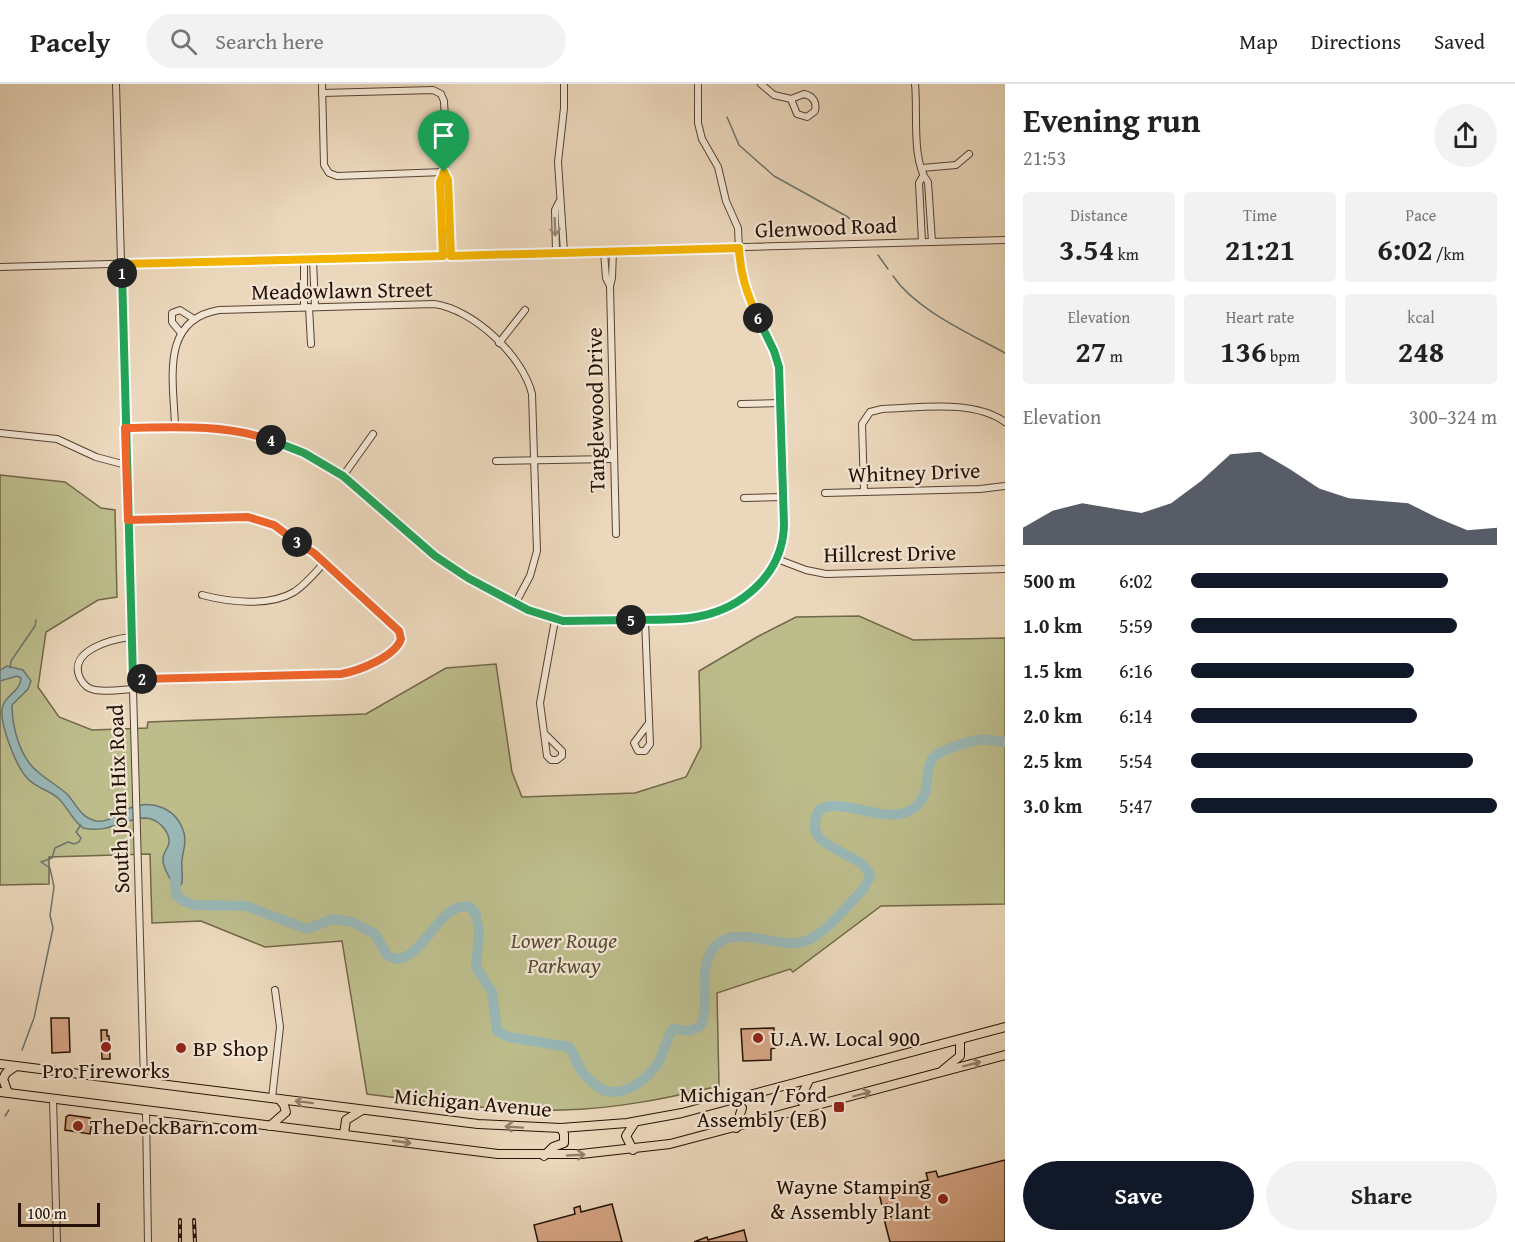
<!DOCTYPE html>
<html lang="en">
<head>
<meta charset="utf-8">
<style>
	:root { --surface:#fff; --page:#f2f2f2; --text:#222; --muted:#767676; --line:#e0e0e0; --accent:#111827 }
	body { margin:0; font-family:"Gentium Book Plus",serif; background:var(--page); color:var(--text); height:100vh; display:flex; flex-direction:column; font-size:22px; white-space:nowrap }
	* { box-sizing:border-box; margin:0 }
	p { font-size:20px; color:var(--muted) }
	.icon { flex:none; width:33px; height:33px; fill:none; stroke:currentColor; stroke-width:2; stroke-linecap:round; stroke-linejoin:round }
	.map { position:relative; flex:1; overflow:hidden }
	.sheet { display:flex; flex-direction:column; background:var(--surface); width:510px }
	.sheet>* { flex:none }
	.scale { position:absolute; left:18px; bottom:15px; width:82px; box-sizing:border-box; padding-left:6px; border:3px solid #251106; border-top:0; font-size:16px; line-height:21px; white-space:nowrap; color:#251106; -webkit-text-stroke:4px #f2e5d3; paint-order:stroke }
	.pin { position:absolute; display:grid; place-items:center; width:51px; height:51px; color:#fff; margin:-62px -26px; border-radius:50% 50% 50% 0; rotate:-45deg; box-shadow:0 0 6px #0007 }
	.pin .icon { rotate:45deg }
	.km { position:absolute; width:30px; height:30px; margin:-15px; border-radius:50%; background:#222; color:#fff; font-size:16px; line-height:30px; text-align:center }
	.round { display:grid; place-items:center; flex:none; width:63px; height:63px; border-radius:32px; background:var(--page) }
	.overview { display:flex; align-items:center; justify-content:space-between; height:102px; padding:0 18px }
	h1 { font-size:33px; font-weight:800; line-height:45px }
	.stats { display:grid; grid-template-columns:repeat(3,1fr); gap:9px; height:102px; padding:6px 18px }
	.stats div { display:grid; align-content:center; border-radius:6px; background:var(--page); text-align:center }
	.stats b { font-size:30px; font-weight:800 }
	.stats small { font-size:16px; font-weight:400 }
	.stats p { font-size:16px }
	.chart { height:168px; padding:12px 18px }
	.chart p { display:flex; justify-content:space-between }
	.chart svg { width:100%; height:108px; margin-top:6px; fill:var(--accent); opacity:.7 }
	.primary-button { display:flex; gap:12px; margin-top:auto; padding:12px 18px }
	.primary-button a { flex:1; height:69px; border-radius:36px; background:var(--accent); color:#fff; font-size:24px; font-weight:800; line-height:69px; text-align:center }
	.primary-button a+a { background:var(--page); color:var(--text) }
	ul { padding:0 18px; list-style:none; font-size:20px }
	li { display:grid; grid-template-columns:96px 72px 1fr; align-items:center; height:45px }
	li i { height:15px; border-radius:8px; background:var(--accent) }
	header { display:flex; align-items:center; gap:36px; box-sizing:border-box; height:84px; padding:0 30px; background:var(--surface); border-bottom:2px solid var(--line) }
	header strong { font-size:28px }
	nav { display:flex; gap:33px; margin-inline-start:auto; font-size:21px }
	.search { width:420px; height:54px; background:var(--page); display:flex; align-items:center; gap:15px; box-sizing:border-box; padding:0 21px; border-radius:33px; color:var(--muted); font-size:22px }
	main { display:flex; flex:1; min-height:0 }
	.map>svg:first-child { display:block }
</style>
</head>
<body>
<header>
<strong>Pacely</strong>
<div class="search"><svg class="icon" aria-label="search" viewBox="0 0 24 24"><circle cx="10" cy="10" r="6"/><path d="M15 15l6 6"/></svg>Search here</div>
<nav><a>Map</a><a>Directions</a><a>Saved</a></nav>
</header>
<main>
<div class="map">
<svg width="1005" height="1158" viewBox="0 0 1005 1158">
	<rect width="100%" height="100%" fill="#ebd7bb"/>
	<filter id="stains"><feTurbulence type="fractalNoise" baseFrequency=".00333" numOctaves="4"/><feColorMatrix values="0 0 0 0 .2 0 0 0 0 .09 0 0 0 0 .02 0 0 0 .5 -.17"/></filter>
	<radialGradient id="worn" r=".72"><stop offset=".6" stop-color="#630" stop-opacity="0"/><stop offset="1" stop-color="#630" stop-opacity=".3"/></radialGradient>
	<path fill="#bdbd8c" stroke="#716749" stroke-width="1.5" d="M 0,391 L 65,398 L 101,424 L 115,426 L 117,513 L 98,516 L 46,548 L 38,603 L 59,633 L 92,646 L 147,644 L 148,638 L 366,630 L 446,584 L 496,580 L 512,688 L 522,713 L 635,709 L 686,693 L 701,663 L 699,587 L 757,553 L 796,533 L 859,532 L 913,556 L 1005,554 L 1005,820 L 881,822 L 793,888 L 790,885 L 717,909 L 719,1002 C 668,1014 616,1025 562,1026 C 497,1028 432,1018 367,1010 L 342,857 L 265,863 L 201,837 L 152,839 L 150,770 L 49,773 L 49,800 L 0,801 Z"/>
	<path fill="#99b8b7" stroke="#6b7570" stroke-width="1.5" d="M 7,582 L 23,586 L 31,597 L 28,605 L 12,621 C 12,643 20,674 38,688 C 47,696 58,702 67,710 C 76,720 81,734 96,737 C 110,739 118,728 130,724 C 152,715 177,724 184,749 C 187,759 183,766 182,776 C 181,783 183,791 182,799 L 177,805 C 172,798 163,785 163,776 C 162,770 168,765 169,759 C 170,747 158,735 146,734 C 122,734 110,750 83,744 C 73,737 68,724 59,715 C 50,706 36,704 28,695 C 16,683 0,641 2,625 C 4,611 20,609 21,594 L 17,592 L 0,597 L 0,586 Z"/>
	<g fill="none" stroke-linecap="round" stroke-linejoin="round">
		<g stroke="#6b7570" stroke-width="1.5">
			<polyline points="727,33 739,61 774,92 848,133 862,150"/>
			<polyline points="878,171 888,185"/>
			<path d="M 893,192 C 916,226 969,249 1005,269"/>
			<polyline points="10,584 11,577 35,542 36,536"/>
			<polyline points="22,966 34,934 53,844 50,831 54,803 50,784 41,778 52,774 55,764 68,758 74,760 79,758 81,754 76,748 81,741"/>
			<polyline points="5,1032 9,1026"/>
		</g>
		<path stroke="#99b8b7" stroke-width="10" d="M 175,791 L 176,811 L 183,817 L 195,821 L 246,822 L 307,845 L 333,835 L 352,838 L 375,850 L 387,871 L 396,875 C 425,874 440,816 470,823 L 476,831 L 479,848 L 476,883 L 492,908 L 497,947 L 509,953 L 569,963 C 576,972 576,982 585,991 C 590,996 596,1003 603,1006 C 623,1014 648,995 658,979 C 664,968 666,956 673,945 L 690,947 L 701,942 C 711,919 697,886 713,865 C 734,837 778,867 806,857 C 821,851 834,836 845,825 C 854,815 867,804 870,791 C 861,765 798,767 819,726 C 840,712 883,740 909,727 C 934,714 922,694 932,675 C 936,668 968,657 978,656 C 987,655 996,657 1005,658"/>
	</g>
	<g fill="#d5a484" stroke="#251106" stroke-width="1.5">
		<polygon points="51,934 69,934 70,968 52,969"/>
		<polygon points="774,944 775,964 771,965 771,976 743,977 741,945"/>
		<polygon points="101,946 107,946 107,952 109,952 110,975 102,975"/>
		<polygon points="69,1031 90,1034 92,1037 90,1050 65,1046 66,1033"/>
		<polygon points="1005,1076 1005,1158 890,1158 884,1135 891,1133 887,1120 882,1122 879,1109 928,1096 926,1089 936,1087 938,1093"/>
		<polygon points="612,1120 622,1158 538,1158 534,1141 575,1130 574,1124 580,1122 581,1128"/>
		<polygon points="744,1146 747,1158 694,1158 707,1153 708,1156"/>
	</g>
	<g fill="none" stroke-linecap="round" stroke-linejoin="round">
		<defs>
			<g id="minor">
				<polyline points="116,0 144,997"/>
				<polyline points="322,0 324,81 329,89 337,92 444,88"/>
				<polyline points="564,0 564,24 558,78 564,168"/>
				<polyline points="761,0 774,11 791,15"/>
				<path d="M 915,0 C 918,26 911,78 928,98 L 932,158"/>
				<path d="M 322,9 L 433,6 L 441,10 L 444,17 C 445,42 451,76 439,98 L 443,172"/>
				<path d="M 804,10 C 813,12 817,18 815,27 L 807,33 L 797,30 L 791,15 Z"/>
				<polyline points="922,84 956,81 969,70"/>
				<polyline points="444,88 448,96 451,172"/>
				<polyline points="922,158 919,99 923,92"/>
				<polyline points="613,167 612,194 610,202 616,450"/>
				<polyline points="556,168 555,126 559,118"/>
				<polyline points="604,168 606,194 610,202"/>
				<polyline points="304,176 304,223"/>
				<polyline points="313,176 315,223"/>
				<polyline points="0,183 1005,156"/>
				<polyline points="309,223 311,260"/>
				<polyline points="181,249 172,238 172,229 180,226 194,235"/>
				<polyline points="499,259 525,226"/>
				<polyline points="741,320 780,319"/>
				<path d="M 175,343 C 174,298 159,236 219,226 L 434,220 C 473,225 523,272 532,310 L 537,467 L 530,492 L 515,520"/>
				<path d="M 125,344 C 187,342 246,342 303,369 C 340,387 366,413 397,440 C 429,469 463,491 501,512 C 519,522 535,531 555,536 C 578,540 604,537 628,536 C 655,535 687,539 713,528 C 749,513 776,493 783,452 L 779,283 L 774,267 L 744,203 L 740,184 L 738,144 L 726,117 L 718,83 L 702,55 L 698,39 L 698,0"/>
				<polyline points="0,349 57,355 96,373 126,381"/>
				<polyline points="496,377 613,375"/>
				<polyline points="343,392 373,350"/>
				<path d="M 864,407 L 862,340 L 870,328 L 882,325 C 920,324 973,315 1005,338"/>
				<polyline points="825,409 980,405 1005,402"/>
				<polyline points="744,414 783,413"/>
				<path d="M 128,436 L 241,433 L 268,439 L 313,469 L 397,545 L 401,552 C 399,572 358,587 341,590 L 133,595"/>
				<polyline points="777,475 806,486 826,490 1005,485"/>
				<path d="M 202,511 C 229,518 269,523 294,508 C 305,501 315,489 324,479"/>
				<polyline points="645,536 650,660 645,667 638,667 634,659 649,639"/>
				<path d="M 131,553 C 113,555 67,566 80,594 C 83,600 88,605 95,606 C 106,608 121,606 133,605"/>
				<polyline points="544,649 562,667 562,672 557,676 551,676 547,672 540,619 555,536"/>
				<polyline points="272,1014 280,943 275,906"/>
				<polyline points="53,1015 57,1158"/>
				<polyline points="146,1027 148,1158"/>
			</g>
			<g id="major">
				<polyline points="0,980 478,1040 561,1044 627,1039 682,1029 1005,943"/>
				<polyline points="943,986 960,972 960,956"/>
				<polyline points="0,1008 498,1070 581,1070 670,1060 1005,971"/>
				<polyline points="8,1009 3,995 6,989 16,982"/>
				<polyline points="734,1017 742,1024 736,1044"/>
				<polyline points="808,1024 800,1015 809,996"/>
				<polyline points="270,1042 286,1028 284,1021 279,1015"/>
				<polyline points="344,1050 346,1036 362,1026"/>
				<polyline points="633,1066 626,1052 635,1038"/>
				<polyline points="544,1072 553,1063 564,1059 564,1050 561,1044"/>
			</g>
		</defs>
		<use href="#minor" stroke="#564233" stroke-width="8"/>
		<use href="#major" stroke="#251106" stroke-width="10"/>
		<use href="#minor" stroke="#f2e5d3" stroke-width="6"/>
		<use href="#major" stroke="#ebd7bb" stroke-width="8"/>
		<defs>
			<g id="rail">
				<polyline points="180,1136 180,1158"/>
				<polyline points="194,1136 195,1158"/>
			</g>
		</defs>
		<use href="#rail" stroke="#251106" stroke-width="4"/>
		<use href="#rail" stroke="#f2e5d3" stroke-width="1.5" stroke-dasharray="4.5" stroke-linecap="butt"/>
	</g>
	<defs><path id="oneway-shaft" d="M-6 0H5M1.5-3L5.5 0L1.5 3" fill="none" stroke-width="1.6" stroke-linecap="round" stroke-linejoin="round" transform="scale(1.5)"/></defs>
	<use stroke="#968677" href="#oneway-shaft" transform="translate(555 143) rotate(88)"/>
	<g stroke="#927e6a">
		<use href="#oneway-shaft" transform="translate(972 980) rotate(-15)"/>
		<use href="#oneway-shaft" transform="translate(862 1010) rotate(-15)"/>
		<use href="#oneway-shaft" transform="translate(304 1018) rotate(-173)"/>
		<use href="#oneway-shaft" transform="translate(514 1043) rotate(-176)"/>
		<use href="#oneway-shaft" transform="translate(402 1058) rotate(8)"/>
		<use href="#oneway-shaft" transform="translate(576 1071) rotate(-3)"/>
	</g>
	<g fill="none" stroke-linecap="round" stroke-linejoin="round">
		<defs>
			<polyline id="split-1" points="122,189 122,180 443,172 440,98 444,88"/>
			<polyline id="split-2" points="122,189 133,595 142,595"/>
			<path id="split-3" d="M 142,595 L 341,590 C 358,587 395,573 401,555 L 399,547 L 314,469 L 297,458"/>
			<path id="split-4" d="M 271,356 C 224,340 175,343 125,344 L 128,436 L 248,433 L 274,441 L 297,458"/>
			<polyline id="split-5" points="271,356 304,369 343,392 435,472 468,494 528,526 563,537 631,536"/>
			<path id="split-6" d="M 631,536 C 652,535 675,537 696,533 C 742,525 783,490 784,441 L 779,283 L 774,267 L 758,234"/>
			<path id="split-7" d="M 444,88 L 448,96 L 451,172 L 739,164 C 740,190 747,210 758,234"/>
		</defs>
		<use href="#split-1" stroke="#fff" stroke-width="12"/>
		<use href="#split-2" stroke="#fff" stroke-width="12"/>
		<use href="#split-3" stroke="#fff" stroke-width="12"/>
		<use href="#split-4" stroke="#fff" stroke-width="12"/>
		<use href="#split-5" stroke="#fff" stroke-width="12"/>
		<use href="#split-6" stroke="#fff" stroke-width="12"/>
		<use href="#split-7" stroke="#fff" stroke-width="12"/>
		<use href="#split-1" stroke="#f5b400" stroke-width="8"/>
		<use href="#split-2" stroke="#22a559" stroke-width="8"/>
		<use href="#split-3" stroke="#f0652b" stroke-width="8"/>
		<use href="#split-4" stroke="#f0652b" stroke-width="8"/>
		<use href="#split-5" stroke="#22a559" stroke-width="8"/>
		<use href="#split-6" stroke="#22a559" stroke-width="8"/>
		<use href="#split-7" stroke="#f5b400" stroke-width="8"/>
	</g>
	<g fill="#8f2418" stroke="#f2e5d3" stroke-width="2">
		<circle cx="758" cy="954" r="6"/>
		<circle cx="106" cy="963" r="6"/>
		<circle cx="181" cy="964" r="6"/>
		<rect x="833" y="1017" width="12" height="12" rx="3"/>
		<circle cx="78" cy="1042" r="6"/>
		<circle cx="943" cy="1115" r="6"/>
	</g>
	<g text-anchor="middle" stroke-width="4.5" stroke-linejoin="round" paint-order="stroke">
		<g font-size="22" fill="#251106" stroke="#f2e5d3">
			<text transform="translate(826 143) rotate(-2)" y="8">Glenwood Road</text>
			<text transform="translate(342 206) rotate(-1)" y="8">Meadowlawn Street</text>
			<text transform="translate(595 326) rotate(-91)" y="8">Tanglewood Drive</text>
			<text transform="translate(914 388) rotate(-2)" y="8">Whitney Drive</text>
			<text transform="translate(890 469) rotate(-1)" y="8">Hillcrest Drive</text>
			<text transform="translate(118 715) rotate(-92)" y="8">South John Hix Road</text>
			<text transform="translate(473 1018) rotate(5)" y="8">Michigan Avenue</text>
		</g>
		<g font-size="22" font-style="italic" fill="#5a4d35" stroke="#f2e5d3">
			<text x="564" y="864">Lower Rouge<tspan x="564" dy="25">Parkway</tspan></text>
		</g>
		<g font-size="22" fill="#251106" stroke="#f2e5d3" text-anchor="start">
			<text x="770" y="962">U.A.W. Local 900</text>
			<text x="193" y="972">BP Shop</text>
			<text x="106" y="994" text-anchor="middle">Pro Fireworks</text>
			<text x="827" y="1018" text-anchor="end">Michigan / Ford<tspan x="827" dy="25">Assembly (EB)</tspan></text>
			<text x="90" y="1050">TheDeckBarn.com</text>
			<text x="931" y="1110" text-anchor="end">Wayne Stamping<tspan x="931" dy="25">&amp; Assembly Plant</tspan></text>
		</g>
	</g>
	<rect width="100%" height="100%" filter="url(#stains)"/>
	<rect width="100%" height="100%" fill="url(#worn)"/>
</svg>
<div class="scale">100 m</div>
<div class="pin" style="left:444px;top:88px;background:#1e9e55"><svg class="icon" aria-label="arrive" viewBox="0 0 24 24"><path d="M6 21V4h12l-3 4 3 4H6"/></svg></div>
<b class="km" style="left:122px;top:189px">1</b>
<b class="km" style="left:142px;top:595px">2</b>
<b class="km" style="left:297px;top:458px">3</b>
<b class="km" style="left:271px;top:356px">4</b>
<b class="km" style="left:631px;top:536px">5</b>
<b class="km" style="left:758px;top:234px">6</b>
</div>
<section class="sheet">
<div class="overview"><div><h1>Evening run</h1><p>21:53</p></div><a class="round"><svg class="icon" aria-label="share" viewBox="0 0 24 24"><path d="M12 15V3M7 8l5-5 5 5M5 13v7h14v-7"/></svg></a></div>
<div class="stats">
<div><p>Distance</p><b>3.54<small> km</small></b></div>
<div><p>Time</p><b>21:21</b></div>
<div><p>Pace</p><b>6:02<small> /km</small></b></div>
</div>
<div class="stats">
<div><p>Elevation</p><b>27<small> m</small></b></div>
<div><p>Heart rate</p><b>136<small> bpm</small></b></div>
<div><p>kcal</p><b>248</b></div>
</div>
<div class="chart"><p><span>Elevation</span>300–324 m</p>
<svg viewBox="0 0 160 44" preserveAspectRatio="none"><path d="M0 44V37L10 30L20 27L30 29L40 31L50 27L60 18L70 7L80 6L90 13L100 21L110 25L120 26L130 27L140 33L150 38L160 37V44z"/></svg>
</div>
<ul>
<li><b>500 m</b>6:02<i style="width:84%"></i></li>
<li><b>1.0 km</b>5:59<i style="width:87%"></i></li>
<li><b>1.5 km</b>6:16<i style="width:73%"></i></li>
<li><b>2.0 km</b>6:14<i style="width:74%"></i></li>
<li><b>2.5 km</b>5:54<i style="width:92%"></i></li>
<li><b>3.0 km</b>5:47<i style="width:100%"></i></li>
</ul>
<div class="primary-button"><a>Save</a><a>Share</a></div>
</section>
</main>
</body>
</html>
